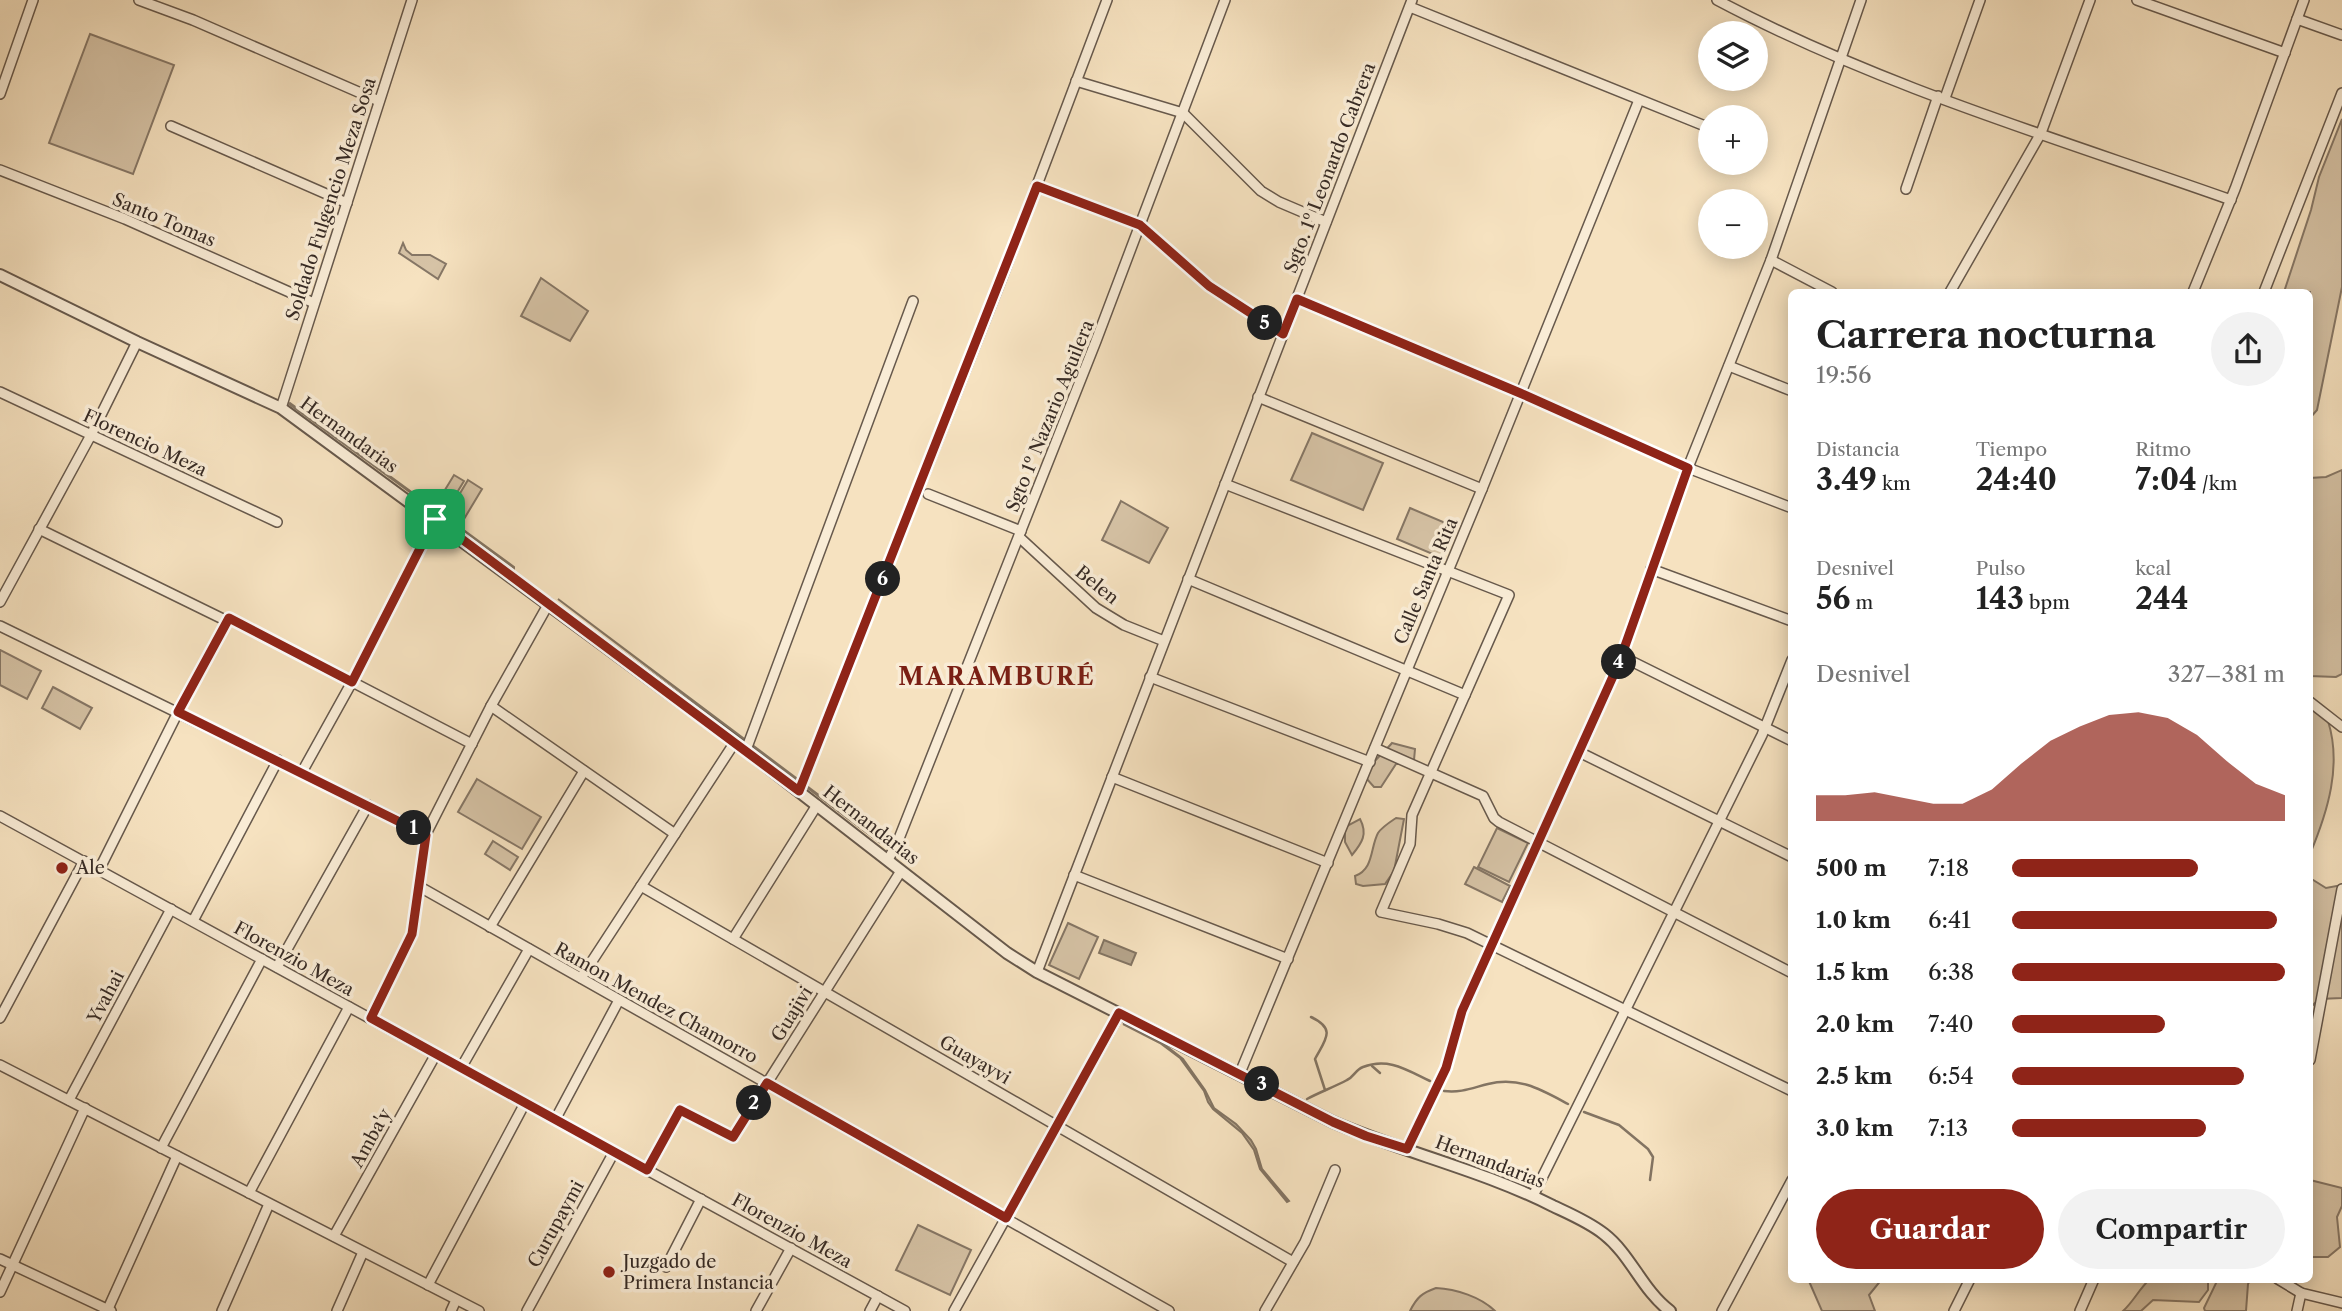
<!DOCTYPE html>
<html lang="es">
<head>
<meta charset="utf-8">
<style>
	:root { --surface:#fff; --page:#f2f2f2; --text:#222; --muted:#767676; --accent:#8f2418 }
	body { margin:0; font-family:"Libre Caslon Text",serif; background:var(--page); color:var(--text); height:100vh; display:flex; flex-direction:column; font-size:26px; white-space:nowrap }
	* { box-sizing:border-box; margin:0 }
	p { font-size:23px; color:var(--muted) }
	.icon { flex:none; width:38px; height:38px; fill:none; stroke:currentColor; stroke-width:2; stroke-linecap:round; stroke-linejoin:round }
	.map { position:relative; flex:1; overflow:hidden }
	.panel { position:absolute; left:1788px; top:289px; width:525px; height:994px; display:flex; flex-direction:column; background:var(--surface); border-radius:10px; box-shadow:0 4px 18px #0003 }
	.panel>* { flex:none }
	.buttons { position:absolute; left:1698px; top:21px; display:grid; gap:14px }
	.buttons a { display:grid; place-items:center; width:70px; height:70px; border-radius:50%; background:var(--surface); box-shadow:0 4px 18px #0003; font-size:35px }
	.pin { position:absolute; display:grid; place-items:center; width:60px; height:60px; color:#fff; margin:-30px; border-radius:14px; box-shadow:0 4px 10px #0006 }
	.km { position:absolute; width:35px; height:35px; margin:-18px; border-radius:50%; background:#222; color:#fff; font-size:19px; line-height:35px; text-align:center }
	.round { display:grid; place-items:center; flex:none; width:74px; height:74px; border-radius:37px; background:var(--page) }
	.summary { display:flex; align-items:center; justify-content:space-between; height:119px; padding:0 28px }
	h1 { font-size:38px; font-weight:700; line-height:52px }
	.metrics { display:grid; grid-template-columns:repeat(3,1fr); gap:10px; height:119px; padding:7px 28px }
	.metrics div { display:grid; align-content:center }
	.metrics b { font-size:30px; font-weight:700 }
	.metrics small { font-size:19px; font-weight:400 }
	.metrics p { font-size:19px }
	.chart { height:196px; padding:14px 28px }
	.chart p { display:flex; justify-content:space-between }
	.chart svg { width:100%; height:126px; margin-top:7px; fill:var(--accent); opacity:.7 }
	.cta { display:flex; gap:14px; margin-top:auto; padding:14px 28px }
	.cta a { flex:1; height:80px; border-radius:42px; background:var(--accent); color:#fff; font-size:28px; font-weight:700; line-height:80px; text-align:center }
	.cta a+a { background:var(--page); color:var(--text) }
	ul { padding:0 28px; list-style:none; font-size:23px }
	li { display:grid; grid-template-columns:112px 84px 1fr; align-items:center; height:52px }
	li i { height:18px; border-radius:9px; background:var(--accent) }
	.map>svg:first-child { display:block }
</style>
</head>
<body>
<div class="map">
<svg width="2342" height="1311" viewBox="0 0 2342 1311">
	<rect width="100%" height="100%" fill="#f6e2c0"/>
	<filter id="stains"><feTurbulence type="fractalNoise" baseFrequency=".00286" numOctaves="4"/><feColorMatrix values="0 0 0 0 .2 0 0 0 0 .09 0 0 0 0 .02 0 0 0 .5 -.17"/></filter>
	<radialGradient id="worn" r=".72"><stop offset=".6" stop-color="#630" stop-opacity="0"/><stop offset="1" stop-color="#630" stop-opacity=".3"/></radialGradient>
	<g fill="#d6c3a6" stroke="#867766" stroke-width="2">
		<polygon points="90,34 174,65 133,174 49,143"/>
		<polygon points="2342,119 2342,287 2317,410 2310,418 2310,292 2284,292 2311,210 2319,177"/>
		<polygon points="403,243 406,250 412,255 430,255 446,264 438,279 399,253"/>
		<polygon points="541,278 588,311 570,341 521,316"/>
		<polygon points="1312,433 1383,463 1363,510 1291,480"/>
		<polygon points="2342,470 2342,674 2336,677 2310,676 2310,478 2326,477"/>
		<polygon points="454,475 464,481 447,509 437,503"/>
		<polygon points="468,480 482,489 464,519 450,510"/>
		<polygon points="1121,501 1168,528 1149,563 1102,540"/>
		<polygon points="1410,508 1455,527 1442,558 1397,539"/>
		<polygon points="0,650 41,671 27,699 0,685"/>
		<polygon points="53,687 92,708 80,729 42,708"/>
		<path d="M 2310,701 C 2319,706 2323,713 2328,721 C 2342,765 2328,811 2310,854 Z"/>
		<path d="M 1392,743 L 1415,749 L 1414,760 L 1407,764 L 1396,764 L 1381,787 L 1374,787 L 1366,778 C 1370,762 1381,756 1392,743 Z"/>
		<polygon points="477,779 541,817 522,849 458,812"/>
		<path d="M 1396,818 L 1404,819 L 1394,871 L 1385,884 L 1363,886 L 1356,884 L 1355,876 C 1374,869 1370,848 1378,833 C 1382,827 1390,822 1396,818 Z"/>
		<path d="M 1360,819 C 1368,834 1362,843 1352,855 L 1345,842 L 1345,827 Z"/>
		<polygon points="1497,828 1528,843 1509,882 1478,867"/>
		<polygon points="493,841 518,857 510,870 485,854"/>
		<polygon points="1474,867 1510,886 1502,902 1465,884"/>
		<polygon points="2310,878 2326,888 2342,885 2342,998 2319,999 2310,1008"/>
		<polygon points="1068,923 1098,937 1079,979 1049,965"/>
		<polygon points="2310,1180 2342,1188 2342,1206 2337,1217 2340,1247 2328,1257 2310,1257"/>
		<polygon points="918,1225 971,1250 950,1295 896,1270"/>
		<polygon points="1808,1279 1882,1279 1869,1295 1875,1311 1822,1311"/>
		<path d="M 2150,1279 L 2208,1279 L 2208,1290 L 2199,1302 L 2153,1300 L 2141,1311 L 2123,1311 C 2134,1301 2139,1289 2150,1279 Z"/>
		<polygon points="2218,1279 2251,1279 2248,1284 2246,1311 2205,1311 2204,1308"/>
		<path d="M 1436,1288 C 1456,1289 1481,1297 1495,1311 L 1410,1311 C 1417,1297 1422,1293 1436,1288 Z"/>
	</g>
	<g fill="#b5a48b" stroke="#837462" stroke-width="2">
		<polygon points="290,403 514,567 514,568 289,404"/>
		<polygon points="558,599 880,841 888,844 887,845 879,842"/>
		<polygon points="1104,940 1136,953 1131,965 1099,953"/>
		<polygon points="1123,1024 1160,1041 1183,1059 1205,1090 1214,1108 1236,1124 1251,1140 1256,1149 1262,1169 1289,1201 1287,1202 1260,1169 1254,1150 1242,1133 1213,1109 1208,1102 1204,1091 1180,1058 1160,1043"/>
	</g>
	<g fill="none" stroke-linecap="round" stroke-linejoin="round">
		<g stroke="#837462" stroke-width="2.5">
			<path d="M 1311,1017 C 1337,1029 1325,1040 1315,1059 L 1325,1090"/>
			<polyline points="1372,1066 1380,1073"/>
			<path d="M 1444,1091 C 1461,1093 1472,1088 1488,1084 C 1519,1076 1542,1090 1568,1104"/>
			<path d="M 1307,1099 C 1320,1092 1334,1087 1347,1080 C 1354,1077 1355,1070 1363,1067 C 1388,1057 1407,1070 1430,1081"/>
			<polyline points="1584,1112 1619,1125 1648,1149 1653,1157 1650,1180"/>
		</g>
		<defs>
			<g id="minor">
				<polyline points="139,0 193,20 379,101"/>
				<path d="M 1717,0 C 1879,86 2059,139 2231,200"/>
				<polyline points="2137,0 2285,53"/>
				<polyline points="1410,7 1710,128"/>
				<polyline points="2297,19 2342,35"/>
				<polyline points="1076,81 1183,113 1261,191 1279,202 1326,222"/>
				<polyline points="0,94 33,0"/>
				<polyline points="1945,98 1980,0"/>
				<polyline points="171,126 347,203"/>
				<polyline points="0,170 125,219 314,303"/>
				<polyline points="1036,186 1140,225 1209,286 1283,334"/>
				<polyline points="1906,189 1938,96"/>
				<polyline points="1771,260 1832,292"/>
				<polyline points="1950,292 2041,133 2090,0"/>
				<polyline points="2193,292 2235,189 2304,0"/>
				<polyline points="2264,292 2342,93"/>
				<polyline points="1297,299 1520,393 1688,468 1792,508"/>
				<polyline points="1729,366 1792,391"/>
				<polyline points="0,392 277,522"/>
				<polyline points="1258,397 1482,489"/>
				<polyline points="281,408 412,0"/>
				<polyline points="1225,484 1509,595 1412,815 1410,844 1381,912 1438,924 1467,933 1792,1091"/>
				<polyline points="928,494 1021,531"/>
				<polyline points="39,529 227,621"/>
				<polyline points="1019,537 1096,608 1124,625 1164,641"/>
				<polyline points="1651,569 1792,621"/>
				<polyline points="1188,579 1465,695"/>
				<polyline points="0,602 91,435 137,342"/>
				<polyline points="0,626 426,834"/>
				<polyline points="1621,656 1792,741"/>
				<polyline points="1150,677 1370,762"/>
				<polyline points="2310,702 2342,727"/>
				<polyline points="491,706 675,834"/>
				<polyline points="1375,748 1483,796 1494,818 1499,822 1792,973"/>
				<polyline points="746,750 913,301"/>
				<polyline points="1579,752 1792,857"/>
				<polyline points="302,772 352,682 435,519"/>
				<polyline points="1112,777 1328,863"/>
				<polyline points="799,791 1003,275 1107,0"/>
				<polyline points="0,816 905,1311"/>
				<polyline points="888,860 898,841 1096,341 1225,0"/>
				<polyline points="99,870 178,712 229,618 472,744"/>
				<polyline points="1074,875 1288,959"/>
				<polyline points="641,886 1293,1262"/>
				<polyline points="420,887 1169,1311"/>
				<polyline points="193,921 278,760"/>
				<polyline points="490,927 584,771"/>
				<polyline points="733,939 817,805"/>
				<polyline points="277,967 368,805"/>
				<polyline points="1037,972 1412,0"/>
				<polyline points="581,978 735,742"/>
				<polyline points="0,1018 84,861"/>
				<polyline points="371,1018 412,934 426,834 491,706 549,603"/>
				<polyline points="2310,1060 2342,889"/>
				<polyline points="0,1065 479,1311"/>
				<polyline points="461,1068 529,949"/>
				<polyline points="1240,1073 1482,489 1639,100"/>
				<polyline points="69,1100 171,909"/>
				<polyline points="555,1120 619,1000"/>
				<polyline points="161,1148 262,959"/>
				<polyline points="1407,1149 1446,1068 1462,1011 1619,663 1685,475 1771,260 1861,0"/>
				<polyline points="647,1170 680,1110 733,1137 901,871"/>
				<polyline points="249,1193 349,1007"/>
				<polyline points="1533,1196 1762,735 1792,660"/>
				<polyline points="334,1236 436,1054"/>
				<polyline points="0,1259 111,1311"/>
				<polyline points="666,1267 701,1199"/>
				<polyline points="2278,1279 2301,1293 2342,1303"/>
				<polyline points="428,1285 525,1103"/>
				<polyline points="0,1292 85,1108"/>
				<polyline points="107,1311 177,1156"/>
				<polyline points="222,1311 269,1204"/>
				<polyline points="337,1311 363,1252"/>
				<polyline points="451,1311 456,1300"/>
				<polyline points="527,1311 614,1152"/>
				<polyline points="756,1311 791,1248"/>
				<polyline points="870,1311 878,1296"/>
				<polyline points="954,1311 1120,1013"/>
				<polyline points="1265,1311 1305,1242 1335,1170"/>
				<polyline points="1722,1311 1792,1180"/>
				<polyline points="1954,1311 1970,1279"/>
				<polyline points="2080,1311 2094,1279"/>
				<polyline points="2297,1311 2301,1293"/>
			</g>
			<path id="tertiary" d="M 0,275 L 137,342 L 281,408 L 735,742 L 1007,953 L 1037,972 L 1333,1122 C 1405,1153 1482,1170 1553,1206 C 1570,1214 1589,1222 1604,1234 C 1631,1255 1642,1290 1670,1311"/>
		</defs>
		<use href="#minor" stroke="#67594c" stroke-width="12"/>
		<use href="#tertiary" stroke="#67594c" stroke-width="14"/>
		<use href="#minor" stroke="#f9ecd6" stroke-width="9"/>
		<use href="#tertiary" stroke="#f9ecd6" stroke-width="10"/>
	</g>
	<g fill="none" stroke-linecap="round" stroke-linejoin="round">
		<defs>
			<polygon id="route" points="1037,186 1140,225 1209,286 1283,334 1297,299 1520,393 1688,468 1619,663 1462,1011 1446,1068 1407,1149 1366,1136 1333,1122 1119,1013 1006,1218 767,1083 733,1137 680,1110 647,1170 371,1018 412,934 426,835 178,712 229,618 352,682 435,519 799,791"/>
		</defs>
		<use href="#route" stroke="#fff" stroke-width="14"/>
		<use href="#route" stroke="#8f2418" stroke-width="9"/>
	</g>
	<g fill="#8f2418" stroke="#f9ecd6" stroke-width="2.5">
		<circle cx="62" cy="868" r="7"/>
		<circle cx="609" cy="1272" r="7"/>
	</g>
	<g text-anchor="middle" stroke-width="7" stroke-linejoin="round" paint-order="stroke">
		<g font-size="18" fill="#372b25" stroke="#f9ecd6">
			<text transform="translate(1330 168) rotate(-69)" y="6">Sgto. 1º Leonardo Cabrera</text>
			<text transform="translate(331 199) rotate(-72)" y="6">Soldado Fulgencio Meza Sosa</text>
			<text transform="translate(164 220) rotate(23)" y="6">Santo Tomas</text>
			<text transform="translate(1050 416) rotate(-68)" y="6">Sgto 1º Nazario Aguilera</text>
			<text transform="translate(349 435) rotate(36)" y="6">Hernandarias</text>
			<text transform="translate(145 443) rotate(25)" y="6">Florencio Meza</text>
			<text transform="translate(1426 581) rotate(-67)" y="6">Calle Santa Rita</text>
			<text transform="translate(1097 585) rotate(39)" y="6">Belen</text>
			<text transform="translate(871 825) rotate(38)" y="6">Hernandarias</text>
			<text transform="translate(294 959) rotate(29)" y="6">Florenzio Meza</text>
			<text transform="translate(106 997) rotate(-62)" y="6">Yvahai</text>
			<text transform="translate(656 1003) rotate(29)" y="6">Ramon Mendez Chamorro</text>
			<text transform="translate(792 1014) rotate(-58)" y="6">Guajivi</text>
			<text transform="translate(975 1060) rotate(30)" y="6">Guayayvi</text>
			<text transform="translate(371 1138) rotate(-61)" y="6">Amba'y</text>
			<text transform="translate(1490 1162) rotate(21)" y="6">Hernandarias</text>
			<text transform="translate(556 1224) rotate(-61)" y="6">Curupaymi</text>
			<text transform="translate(792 1231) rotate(29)" y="6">Florenzio Meza</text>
		</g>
		<g font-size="18" fill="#372b25" stroke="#f9ecd6" text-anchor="start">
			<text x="76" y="874">Ale</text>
			<text x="623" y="1268">Juzgado de<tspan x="623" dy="21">Primera Instancia</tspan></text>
		</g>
		<g font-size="24" font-weight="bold" letter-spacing="2" fill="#7a1f14" stroke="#f9ecd6">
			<text x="997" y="685">MARAMBURÉ</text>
		</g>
	</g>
	<rect width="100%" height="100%" filter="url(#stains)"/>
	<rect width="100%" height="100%" fill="url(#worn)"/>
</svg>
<div class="buttons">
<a><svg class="icon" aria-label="layers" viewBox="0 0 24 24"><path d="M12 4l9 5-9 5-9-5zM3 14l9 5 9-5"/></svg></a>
<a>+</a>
<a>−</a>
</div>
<div class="pin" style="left:435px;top:519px;background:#1e9e55"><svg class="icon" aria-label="arrive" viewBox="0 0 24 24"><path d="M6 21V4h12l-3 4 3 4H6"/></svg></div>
<b class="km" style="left:414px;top:828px">1</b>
<b class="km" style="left:754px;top:1103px">2</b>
<b class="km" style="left:1262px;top:1084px">3</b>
<b class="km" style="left:1619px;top:662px">4</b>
<b class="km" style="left:1265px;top:323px">5</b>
<b class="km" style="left:883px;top:579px">6</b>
<section class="panel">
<div class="summary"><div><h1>Carrera nocturna</h1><p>19:56</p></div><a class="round"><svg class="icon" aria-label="share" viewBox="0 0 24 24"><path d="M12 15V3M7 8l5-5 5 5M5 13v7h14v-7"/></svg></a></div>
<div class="metrics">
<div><p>Distancia</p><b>3.49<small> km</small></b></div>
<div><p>Tiempo</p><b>24:40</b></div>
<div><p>Ritmo</p><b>7:04<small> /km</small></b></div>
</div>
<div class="metrics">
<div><p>Desnivel</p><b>56<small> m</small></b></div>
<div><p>Pulso</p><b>143<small> bpm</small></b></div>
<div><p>kcal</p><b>244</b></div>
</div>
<div class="chart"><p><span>Desnivel</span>327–381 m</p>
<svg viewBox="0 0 160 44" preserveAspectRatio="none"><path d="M0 44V35L10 35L20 34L30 36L40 38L50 38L60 33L70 24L80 16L90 11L100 7L110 6L120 8L130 14L140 23L150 31L160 35V44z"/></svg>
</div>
<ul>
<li><b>500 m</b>7:18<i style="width:68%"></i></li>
<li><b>1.0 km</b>6:41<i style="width:97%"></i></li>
<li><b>1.5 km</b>6:38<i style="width:100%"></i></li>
<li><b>2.0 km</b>7:40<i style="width:56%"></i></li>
<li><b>2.5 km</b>6:54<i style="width:85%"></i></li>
<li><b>3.0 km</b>7:13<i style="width:71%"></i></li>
</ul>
<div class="cta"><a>Guardar</a><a>Compartir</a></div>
</section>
</div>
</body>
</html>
